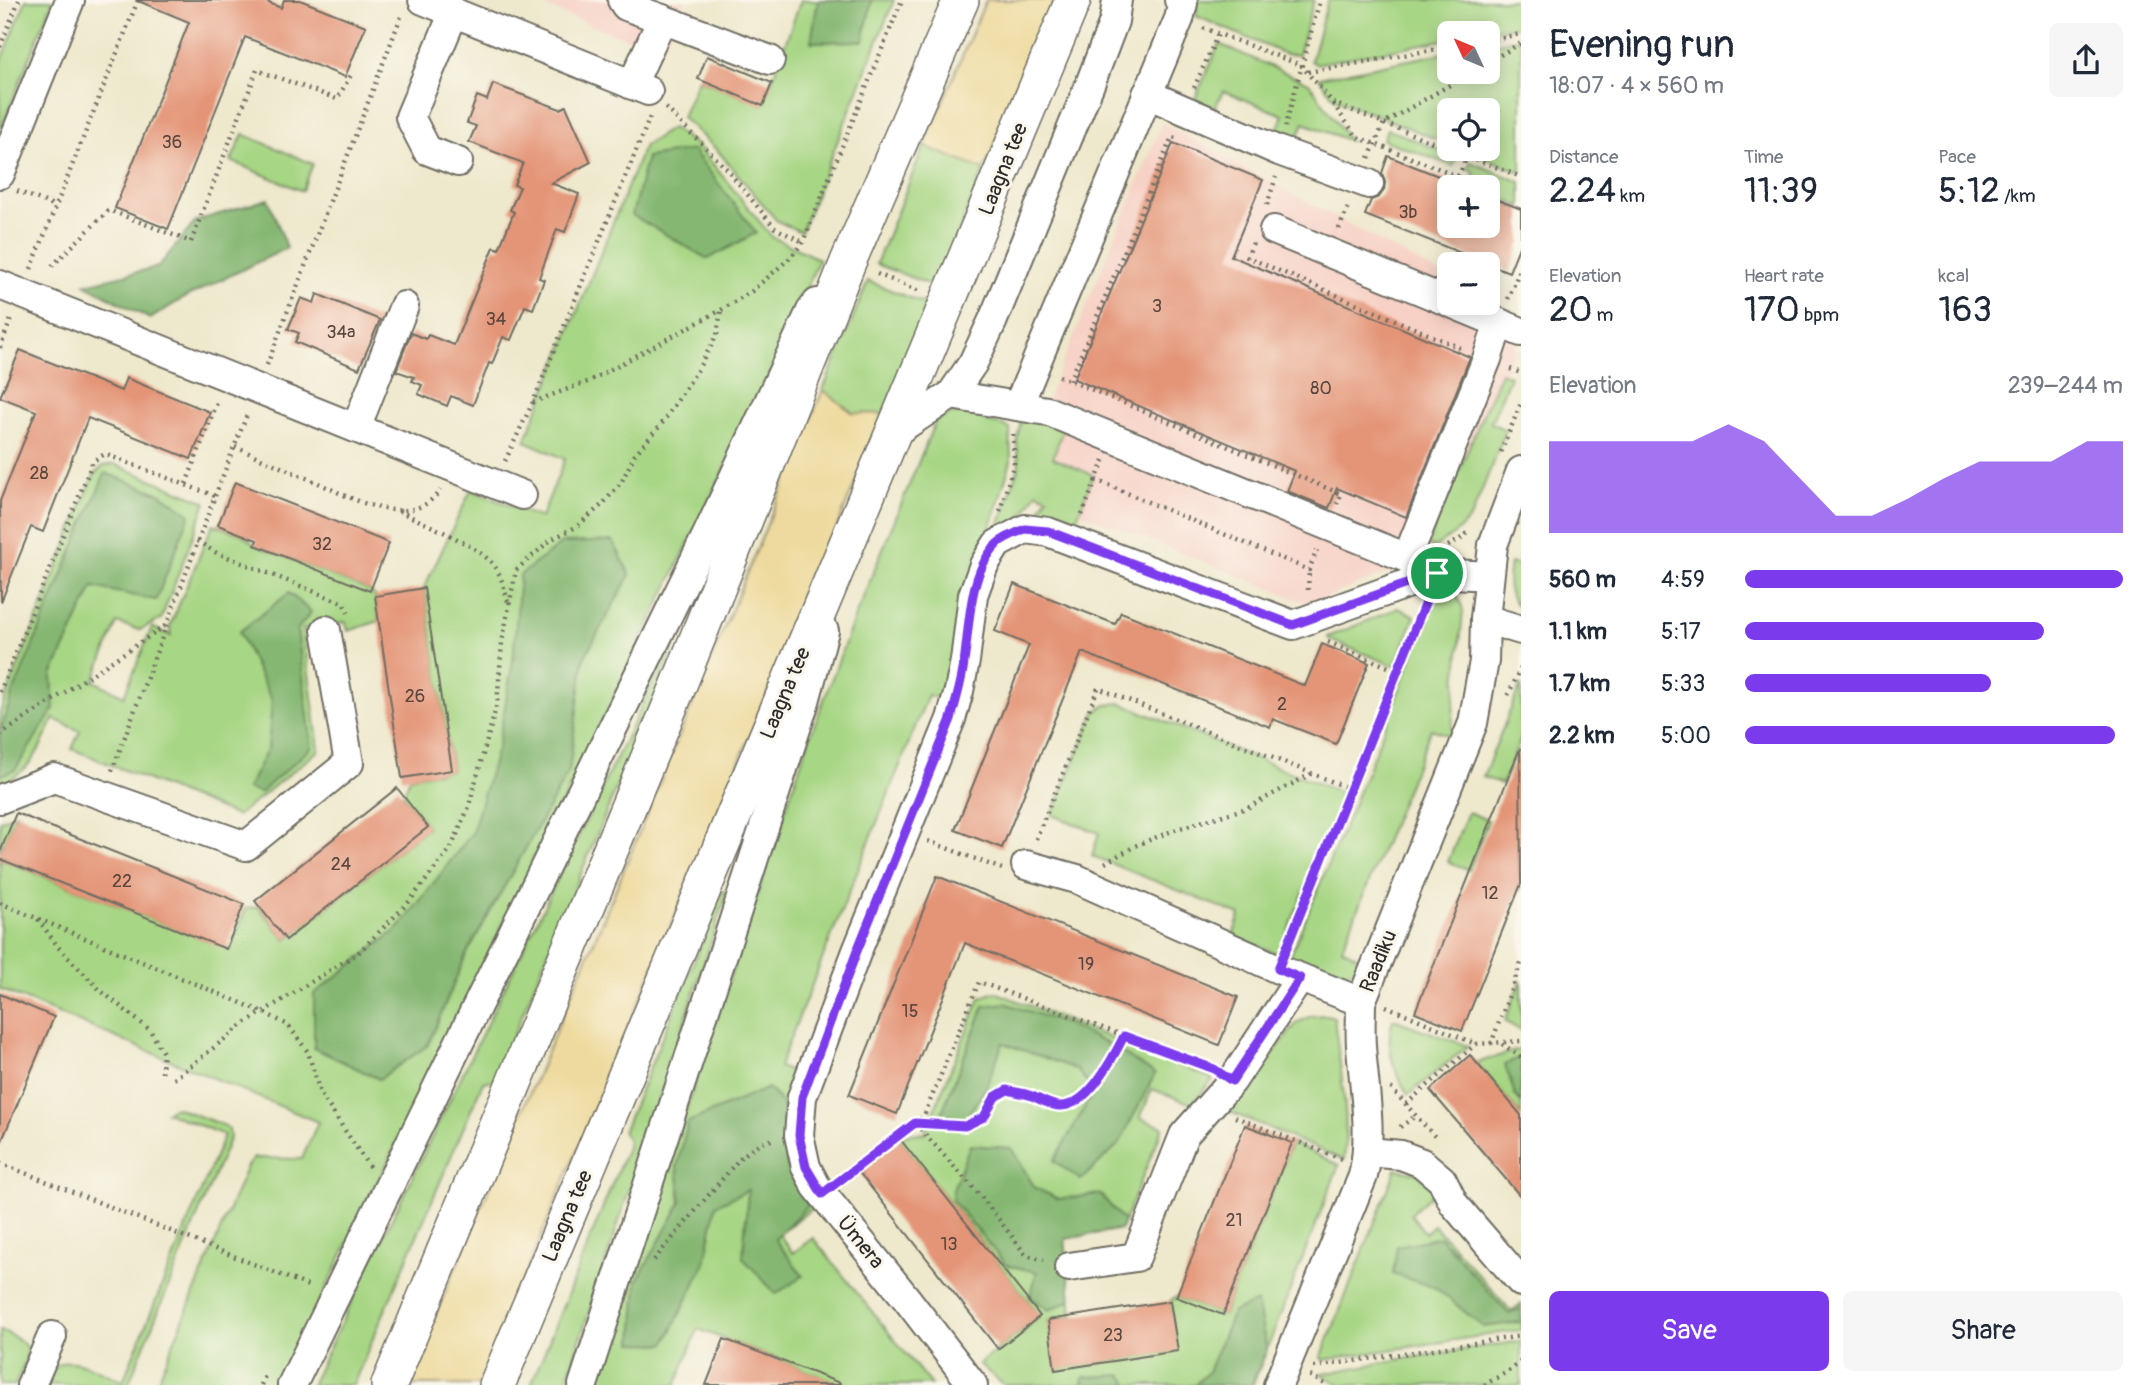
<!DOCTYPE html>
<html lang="en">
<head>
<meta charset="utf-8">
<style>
	:root { --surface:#fff; --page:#f6f6f7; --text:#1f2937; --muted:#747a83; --accent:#7c3aed }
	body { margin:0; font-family:Pangolin,sans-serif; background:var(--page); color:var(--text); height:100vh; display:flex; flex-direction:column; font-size:26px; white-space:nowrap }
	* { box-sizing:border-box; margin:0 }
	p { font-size:23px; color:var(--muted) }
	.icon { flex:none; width:38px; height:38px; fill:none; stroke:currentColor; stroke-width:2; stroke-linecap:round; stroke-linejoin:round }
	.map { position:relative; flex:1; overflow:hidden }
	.panel { display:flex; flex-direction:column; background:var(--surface); width:630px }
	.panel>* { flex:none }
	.needle { width:46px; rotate:314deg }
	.fabs { position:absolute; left:1437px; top:21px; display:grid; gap:14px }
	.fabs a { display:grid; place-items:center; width:63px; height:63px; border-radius:10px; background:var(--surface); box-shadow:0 4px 18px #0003; font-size:35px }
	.pin { position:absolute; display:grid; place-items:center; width:60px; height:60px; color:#fff; margin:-30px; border:4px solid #fff; border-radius:50%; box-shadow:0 2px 7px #0007 }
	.round { display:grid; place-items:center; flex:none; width:74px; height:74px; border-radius:10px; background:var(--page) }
	.head { display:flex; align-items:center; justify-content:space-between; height:119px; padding:0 28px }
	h1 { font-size:38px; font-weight:600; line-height:52px }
	.stats { display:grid; grid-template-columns:repeat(3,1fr); gap:10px; height:119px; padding:7px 28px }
	.stats div { display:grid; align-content:center }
	.stats b { font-size:35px; font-weight:600 }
	.stats small { font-size:19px; font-weight:400 }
	.stats p { font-size:19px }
	.chart { height:196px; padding:14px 28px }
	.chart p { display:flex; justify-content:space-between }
	.chart svg { width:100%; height:126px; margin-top:7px; fill:var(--accent); opacity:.7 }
	.cta { display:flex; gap:14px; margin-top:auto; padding:14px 28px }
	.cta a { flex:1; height:80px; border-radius:10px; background:var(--accent); color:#fff; font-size:28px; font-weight:600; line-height:80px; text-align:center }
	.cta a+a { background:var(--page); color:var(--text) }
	ul { padding:0 28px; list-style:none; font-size:23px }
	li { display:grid; grid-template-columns:112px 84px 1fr; align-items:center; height:52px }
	li i { height:18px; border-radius:9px; background:var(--accent) }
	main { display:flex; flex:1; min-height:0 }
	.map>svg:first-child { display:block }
</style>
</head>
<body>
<main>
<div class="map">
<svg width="1521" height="1385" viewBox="0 0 1521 1385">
	<rect width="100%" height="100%" fill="#fbf7ec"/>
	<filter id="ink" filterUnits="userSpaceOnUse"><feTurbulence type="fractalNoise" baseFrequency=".0143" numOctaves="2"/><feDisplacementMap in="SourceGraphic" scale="14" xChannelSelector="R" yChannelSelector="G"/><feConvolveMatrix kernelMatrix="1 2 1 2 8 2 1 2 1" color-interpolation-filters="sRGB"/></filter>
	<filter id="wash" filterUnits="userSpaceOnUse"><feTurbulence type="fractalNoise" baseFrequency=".00686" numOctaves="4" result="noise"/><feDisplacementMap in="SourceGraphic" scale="28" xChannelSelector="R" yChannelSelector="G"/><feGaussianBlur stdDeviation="1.57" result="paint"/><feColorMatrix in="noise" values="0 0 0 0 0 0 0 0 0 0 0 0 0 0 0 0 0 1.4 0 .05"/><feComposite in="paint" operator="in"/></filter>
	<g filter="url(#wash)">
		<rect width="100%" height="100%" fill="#eee8cc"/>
		<g fill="#f7d1c6">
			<polygon points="528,0 685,0 661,52"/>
			<polygon points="1162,123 1449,279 1449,303 1488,303 1488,300 1521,318 1521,332 1429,557 1309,604 1012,485"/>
		</g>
		<g fill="#a7d684" stroke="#698058" stroke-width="2">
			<polygon points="26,0 53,0 0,131 0,65"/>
			<polygon points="801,0 894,0 801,232 777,221 718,151 682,117 698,79 763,105"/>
			<polygon points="1197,0 1314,0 1298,55 1285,54 1196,16"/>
			<polygon points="1328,0 1521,0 1521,25 1479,33 1449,33 1449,39 1316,64 1311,61"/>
			<polygon points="1521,38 1521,172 1462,149 1488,149 1488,110 1449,110 1449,144 1335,99 1319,78 1449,52 1449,72 1488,72 1488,45"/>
			<polygon points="1219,44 1309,83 1350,141 1304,123 1296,141 1276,133 1283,115 1223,91 1215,108 1195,99"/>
			<polygon points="672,128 698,146 772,237 819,259 765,386 279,1385 156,1385 247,1166 254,1158 302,1159 318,1122 0,989 0,859 230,950 246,908 259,907 286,940 428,827 403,795 410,777 452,770 424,588 471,490 541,518 565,459 525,441 644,146"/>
			<polygon points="1387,129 1458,157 1453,166 1383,140"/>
			<polygon points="243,134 313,164 302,191 231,161"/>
			<polygon points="924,146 984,170 936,287 876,264"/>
			<polygon points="1470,162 1521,182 1521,207 1488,192 1488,187 1476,187 1470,184 1475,172 1468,169"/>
			<polygon points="868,281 928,305 884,414 853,413 823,390"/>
			<path d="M 1501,372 L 1510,376 L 1491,423 L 1506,430 L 1472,515 C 1462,530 1449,538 1434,547 L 1427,545 Z"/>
			<polygon points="985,411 984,421 1005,426 1010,429 1011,461 987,539 947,702 928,695 779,1067 799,1075 816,1205 779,1234 793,1253 813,1238 931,1385 844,1385 698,1329 676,1385 595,1385 808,742 854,619 935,422 949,414"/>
			<polygon points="1022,416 1063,429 1053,458 1093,475 1071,534 1032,523 1047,497 1037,492 1016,526 996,536 1019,466 1017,439"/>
			<path d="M 114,464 L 206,502 L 161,619 L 140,630 L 117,623 L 94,681 L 124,696 L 152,627 L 171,636 L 170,626 L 213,524 L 243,535 L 255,545 L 370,591 L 375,596 L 379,621 L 348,631 L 346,622 L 303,629 L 319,750 L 237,816 L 72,749 L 80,731 L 54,719 C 37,753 35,767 0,785 L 0,712 L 94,475 L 103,466 Z"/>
			<path d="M 1510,563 L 1521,566 L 1521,609 C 1506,598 1507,580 1510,563 Z"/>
			<path d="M 1439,589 C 1454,590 1460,596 1463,611 L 1451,736 L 1431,729 L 1342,948 L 1363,959 C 1342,987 1317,971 1289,958 L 1367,772 Z"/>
			<polygon points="1398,608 1415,616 1395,666 1330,640 1328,637"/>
			<polygon points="687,613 689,613 495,1080 483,1082 353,1385 311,1385"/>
			<polygon points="1521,684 1521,739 1502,784 1483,777"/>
			<polygon points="1120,703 1344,794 1278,954 1233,936 1240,915 1092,856 1099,833 1052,815 1095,712 1106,705"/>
			<polygon points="1468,812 1488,820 1469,870 1448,862"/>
			<polygon points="16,813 0,852 0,821"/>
			<polygon points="723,891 727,893 565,1385 531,1385 627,1148 628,1140 623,1132"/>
			<polygon points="1521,980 1521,1031 1505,1021"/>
			<polygon points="995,992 1213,1079 1192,1104 1152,1089 1140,1118 1163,1127 1121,1229 1065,1239 1072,1316 1048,1320 1056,1369 1177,1351 1170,1301 1176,1297 1223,1315 1292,1143 1339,1165 1253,1385 1004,1385 979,1364 1040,1316 900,1139 907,1134 925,1133 980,998"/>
			<path d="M 1327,1015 L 1334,1017 C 1339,1065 1350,1112 1344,1160 L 1228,1111 L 1297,1023 L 1311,1016 Z"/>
			<path d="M 1393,1019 L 1468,1046 L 1408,1095 C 1394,1071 1384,1046 1393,1019 Z"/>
			<polygon points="1521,1049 1521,1115 1476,1063"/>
			<path d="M 175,1107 L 225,1126 L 229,1129 L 230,1137 L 128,1385 L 48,1385 C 50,1380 51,1373 54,1369 C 68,1349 106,1376 123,1381 L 224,1135 L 166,1112 Z"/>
			<polygon points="1396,1169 1417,1173 1435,1191 1411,1214 1425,1233 1434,1225 1511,1311 1521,1304 1521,1330 1323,1360 1321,1358"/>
			<path d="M 0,1330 C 38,1346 29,1352 15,1385 L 0,1385 Z"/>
			<polygon points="1521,1341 1521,1385 1339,1385 1321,1374 1396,1360"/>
		</g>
		<g fill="#85b772" stroke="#58714e" stroke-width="2">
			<polygon points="818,0 872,0 863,41 811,42"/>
			<polygon points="693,150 756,233 708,259 632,215 647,157"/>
			<polygon points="268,199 287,248 182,299 150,319 85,284 158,267 196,221"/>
			<polygon points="105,473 161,494 190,514 156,600 93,587 52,675 54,709 15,770 0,776 0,733 12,695"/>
			<polygon points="613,541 630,575 584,658 569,771 466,955 428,1045 379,1079 314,1048 314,994 399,928 472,833 498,746 513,661 520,575 562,543"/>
			<polygon points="289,593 311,612 297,630 312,747 260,793 247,789 268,748 272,701 239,632"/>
			<polygon points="1005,1003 1069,1025 1112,1046 1155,1074 1119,1144 1081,1180 1054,1161 1094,1091 1076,1069 1003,1043 986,1087 962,1124 942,1112 984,1006"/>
			<polygon points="1521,1056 1521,1103 1515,1095 1505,1065"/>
			<polygon points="768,1088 783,1104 787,1169 808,1205 775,1239 803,1276 776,1294 743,1258 748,1190 716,1205 705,1263 665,1344 633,1343 637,1281 681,1202 677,1167 688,1122"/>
			<polygon points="970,1145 1011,1148 1035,1188 1059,1199 1100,1194 1124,1221 1121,1229 1065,1239 1071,1300 1049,1310 1030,1297 1037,1272 1006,1265 952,1200 953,1189"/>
			<polygon points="1440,1237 1509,1314 1521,1308 1521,1322 1483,1327 1436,1288 1393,1274 1397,1246"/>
			<polygon points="1257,1302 1267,1350 1251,1385 1195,1385 1208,1372 1233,1312"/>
			<polygon points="1122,1375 1130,1385 1083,1385 1084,1377"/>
		</g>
		<g fill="#eeda9e" stroke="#8c8264" stroke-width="2">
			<polygon points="986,0 1055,0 984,170 924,146"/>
			<polygon points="823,390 853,413 884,414 479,1385 406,1385 600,927"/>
		</g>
		<g id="blocks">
			<g fill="#e49578">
				<polygon points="136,0 262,0 281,8 284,0 300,0 366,26 345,77 245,37 168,229 115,208 189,22"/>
				<polygon points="707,56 772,83 763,106 698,79"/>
				<polygon points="493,84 560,109 566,106 591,162 551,183 579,194 565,232 557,229 539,278 544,280 533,309 525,306 511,340 503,337 492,364 489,363 473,405 451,396 447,406 418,394 422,385 412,381 414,377 396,371 411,333 426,339 428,335 454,345 494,247 499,249 514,212 510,210 520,187 514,185 523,163 469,142 476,126 467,123 477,96 487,100"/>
				<polygon points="1173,143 1263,180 1231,256 1470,357 1406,517 1337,488 1329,508 1287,491 1295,471 1074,379"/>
				<polygon points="1388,156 1466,187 1449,187 1449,226 1488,226 1488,196 1521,209 1521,242 1509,272 1365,215 1371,200 1379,197 1384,190 1385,182 1382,173"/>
				<polygon points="317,294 380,320 359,369 295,342 299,333 288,329 301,298 314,303"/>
				<polygon points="20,350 121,391 126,378 210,412 191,459 88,418 43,532 31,527 1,602 0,501 36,411 0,397"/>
				<polygon points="235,482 389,543 370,591 255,545 257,540 218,525"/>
				<polygon points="1014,584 1115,624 1121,612 1305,686 1322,644 1369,663 1336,744 1273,719 1270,727 1082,652 1002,848 955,830 1029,645 995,631"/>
				<polygon points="424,588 452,770 402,778 375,596"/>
				<polygon points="1520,748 1521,884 1462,1031 1415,1012"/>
				<polygon points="397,788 428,827 286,940 255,901"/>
				<polygon points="16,813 244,904 226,949 0,859 0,852"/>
				<polygon points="937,876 1238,997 1219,1045 965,943 897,1114 849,1095"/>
				<polygon points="0,994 54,1017 0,1145"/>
				<polygon points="1470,1055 1521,1115 1521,1197 1430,1090"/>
				<polygon points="1245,1125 1292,1143 1223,1315 1176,1297"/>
				<polygon points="900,1139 1040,1316 998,1349 858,1171"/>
				<polygon points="1170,1301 1178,1351 1055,1370 1048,1320"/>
				<polygon points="724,1339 840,1383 839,1385 706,1385"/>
			</g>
		</g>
	</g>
	<g filter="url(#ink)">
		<use href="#blocks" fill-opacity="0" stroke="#6f6d63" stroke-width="2"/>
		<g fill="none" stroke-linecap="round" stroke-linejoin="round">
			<defs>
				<g id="minor">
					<polyline points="423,0 648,91"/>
					<polyline points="622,0 626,6 662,19"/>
					<polyline points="454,12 410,117 427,150 458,162"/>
					<polyline points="632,85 662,19 770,60"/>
					<polyline points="1147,94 1279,151 1369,184"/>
					<polyline points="0,174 70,0"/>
					<polyline points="1274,230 1449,302"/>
					<polyline points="0,285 522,495"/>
					<polyline points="1451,303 1521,332"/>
					<polyline points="951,395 1047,411 1407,558 1437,573"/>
					<polyline points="1018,406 1179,19 1183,3 1179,0"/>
					<polyline points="356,428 404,306"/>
					<polyline points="892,434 951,395 973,363 993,320 1090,84 1114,21 1117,0"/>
					<polyline points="1407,558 1487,359 1499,323"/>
					<polyline points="1485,619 1521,630"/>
					<polyline points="0,799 54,778 246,846 349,763 326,630"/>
					<polyline points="1026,865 1077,879 1278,969 1361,1002"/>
					<polyline points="1368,1152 1401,1155 1422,1163 1442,1180 1454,1204 1521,1282"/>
					<polyline points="1069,1267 1136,1257 1184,1135 1232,1081 1300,978"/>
					<polyline points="31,1385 52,1336"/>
					<polyline points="292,1385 707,535 811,311 817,303"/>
					<polyline points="583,1385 805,701 824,631"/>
					<polyline points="973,1385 906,1298 816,1186 806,1167 799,1135 802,1097 857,951 951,719 959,691 965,661 973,595 984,565 997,544 1025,529 1048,532 1293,625 1437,573 1489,576"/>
					<path d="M 1278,1385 L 1363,1176 C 1373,1133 1364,1089 1361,1046 C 1360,1031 1361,1017 1361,1002 L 1473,723 L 1484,661 L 1485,619 L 1493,545 L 1521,471"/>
				</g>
				<g id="major">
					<polyline points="389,1385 680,682 848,262 961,0"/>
					<polyline points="497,1385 1073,0"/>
				</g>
			</defs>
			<use href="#minor" stroke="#6f6d63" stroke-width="32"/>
			<use href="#major" stroke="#6f6d63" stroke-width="38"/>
			<g stroke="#6f6d63" stroke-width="4.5" stroke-dasharray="2 5" stroke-linecap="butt">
				<polyline points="1203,28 1301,65 1333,103 1521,177"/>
				<polyline points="1488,40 1521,34"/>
				<polyline points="0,47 19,0"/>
				<polyline points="1488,62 1521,43"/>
				<polyline points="1308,72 1449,47"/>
				<polyline points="1194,88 1218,34"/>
				<polyline points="1333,104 1357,137 1458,176"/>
				<polyline points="666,108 725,167 775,228 803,242"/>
				<polyline points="1285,127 1320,0"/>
				<polyline points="1369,158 1384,123 1472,72"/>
				<polyline points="1456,183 1467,156"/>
				<polyline points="17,191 56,206"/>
				<polyline points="1267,205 1276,177"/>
				<polyline points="1339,229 1349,205"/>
				<polyline points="1253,243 1247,257 1463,349"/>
				<polyline points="52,266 109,210 191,242 257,70 337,99 351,75"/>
				<polyline points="31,269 138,0"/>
				<polyline points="877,274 920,291"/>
				<polyline points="1508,299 1521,267"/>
				<polyline points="0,348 11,319"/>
				<polyline points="267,365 402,14"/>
				<polyline points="1510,369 1521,373"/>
				<polyline points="1059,376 1341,494 1337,504"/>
				<polyline points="1070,381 1172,137 1176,138"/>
				<polyline points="533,402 587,382 721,310 752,291 790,258 803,242 902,0"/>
				<path d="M 235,447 C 261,458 287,470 314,481 C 349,497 411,533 440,490"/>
				<polyline points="1501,452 1521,403"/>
				<polyline points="1104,460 1096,480 1309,570 1317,550"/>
				<polyline points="505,461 533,402 650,117"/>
				<polyline points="186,484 218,400"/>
				<polyline points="215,496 248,412"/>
				<path d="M 399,511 C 425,524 471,542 491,562 C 501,572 504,588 508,602"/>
				<polyline points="1000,511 1014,463 1013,430"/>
				<polyline points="1082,515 1096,480"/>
				<polyline points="197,541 215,552 343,603 350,615"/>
				<polyline points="1448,546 1459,540 1469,531"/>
				<polyline points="1308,590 1309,570"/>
				<polyline points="1328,642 1398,671"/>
				<polyline points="0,692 93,461 105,454 215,496 112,771"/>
				<polyline points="1508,695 1521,668"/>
				<polyline points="0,735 165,626"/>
				<polyline points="1036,839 1098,688 1351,789"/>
				<polyline points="928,841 1002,869"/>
				<polyline points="1105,863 1137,845 1177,829 1247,808 1311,774"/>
				<polyline points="0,903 263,1012 288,1025 308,1052 320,1093 370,1168"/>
				<polyline points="38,919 58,947 100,990 150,1030 163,1053 162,1074"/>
				<polyline points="1288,945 1424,606"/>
				<polyline points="1386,1006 1476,1044 1521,1041"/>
				<polyline points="1491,1044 1521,963"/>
				<polyline points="1502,1044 1521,1057"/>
				<polyline points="174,1079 245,1023 358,953 408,903 451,848 468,809 497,704 502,643 516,570 552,539 576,527 603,504 622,481 635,454 661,425 697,371 717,335 721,310"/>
				<polyline points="1391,1088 1437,1139"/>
				<polyline points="1406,1104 1476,1044"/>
				<polyline points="1235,1117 1341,1159"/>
				<path d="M 916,1123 C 936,1124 971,1132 986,1114 C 994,1104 996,1097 1007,1090 C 1015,1092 1022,1093 1029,1095 C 1039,1098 1050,1106 1060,1106 C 1088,1107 1113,1058 1124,1036"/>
				<polyline points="916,1124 984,1200 1026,1255 1044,1260"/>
				<polyline points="1400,1127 1417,1115"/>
				<polyline points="0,1163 311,1287"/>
				<polyline points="842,1178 924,1116 979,982 1208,1067"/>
				<polyline points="654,1260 740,1158 757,1145 774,1139"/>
				<polyline points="1314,1367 1521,1336"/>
				<polyline points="1310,1376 1327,1385"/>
				<polyline points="261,1385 265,1376"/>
				<polyline points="1484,1385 1512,1369 1521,1361"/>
			</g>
			<use href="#minor" stroke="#fff" stroke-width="28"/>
			<use href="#major" stroke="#fff" stroke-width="35"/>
		</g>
	</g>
	<g fill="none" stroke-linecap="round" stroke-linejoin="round" filter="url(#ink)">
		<defs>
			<path id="route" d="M 1025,529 L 1048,531 L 1293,625 L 1437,573 L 1278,969 L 1300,978 L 1232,1081 L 1214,1069 L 1124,1036 C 1113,1058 1088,1107 1060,1106 C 1050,1106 1039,1098 1029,1095 C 1022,1093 1015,1092 1007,1090 L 995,1097 L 984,1117 L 965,1126 L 915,1123 L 822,1194 L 806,1167 L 799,1135 L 802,1097 L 857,951 L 951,719 C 956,700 962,682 964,662 C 970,625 968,574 997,544 C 1003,538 1016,533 1025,529 Z"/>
		</defs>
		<use href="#route" stroke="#fff" stroke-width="14"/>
		<use href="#route" stroke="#7c3aed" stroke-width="9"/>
	</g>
	<g text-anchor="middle" stroke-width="6" stroke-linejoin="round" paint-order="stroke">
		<g font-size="18" fill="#59463e">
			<text x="172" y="148">36</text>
			<text x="1408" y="218">3b</text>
			<text x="1157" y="312">3</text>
			<text x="496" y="325">34</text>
			<text x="341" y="338">34a</text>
			<text x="1321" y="394">80</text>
			<text x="39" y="479">28</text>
			<text x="322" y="550">32</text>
			<text x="415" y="702">26</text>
			<text x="1282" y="710">2</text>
			<text x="341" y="870">24</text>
			<text x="122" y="887">22</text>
			<text x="1490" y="899">12</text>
			<text x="1086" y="970">19</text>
			<text x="910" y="1017">15</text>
			<text x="1234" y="1226">21</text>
			<text x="949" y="1250">13</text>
			<text x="1113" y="1341">23</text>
		</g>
		<g font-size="21" fill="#2b2b2b" stroke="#fbf7ec">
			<text transform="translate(1003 169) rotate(-68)" y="7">Laagna tee</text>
			<text transform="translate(785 693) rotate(-67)" y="7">Laagna tee</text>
			<text transform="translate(1378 961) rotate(-68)" y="7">Raadiku</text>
			<text transform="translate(567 1216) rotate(-67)" y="7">Laagna tee</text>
			<text transform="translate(861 1242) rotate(51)" y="7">Ümera</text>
		</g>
	</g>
</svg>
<div class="fabs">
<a><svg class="needle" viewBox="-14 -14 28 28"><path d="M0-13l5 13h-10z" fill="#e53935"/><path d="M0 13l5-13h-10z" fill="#747a83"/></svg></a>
<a><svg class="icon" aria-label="locate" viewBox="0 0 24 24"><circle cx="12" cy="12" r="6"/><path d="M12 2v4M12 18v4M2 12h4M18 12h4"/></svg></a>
<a>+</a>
<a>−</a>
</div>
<div class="pin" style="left:1437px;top:573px;background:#1e9e55"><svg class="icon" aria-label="arrive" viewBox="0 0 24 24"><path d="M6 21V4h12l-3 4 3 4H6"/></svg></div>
</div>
<section class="panel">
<div class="head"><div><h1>Evening run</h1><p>18:07 · 4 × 560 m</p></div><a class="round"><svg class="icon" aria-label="share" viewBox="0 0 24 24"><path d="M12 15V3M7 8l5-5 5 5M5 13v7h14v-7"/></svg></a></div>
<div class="stats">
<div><p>Distance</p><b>2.24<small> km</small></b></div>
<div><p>Time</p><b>11:39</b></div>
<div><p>Pace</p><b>5:12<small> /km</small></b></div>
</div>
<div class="stats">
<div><p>Elevation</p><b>20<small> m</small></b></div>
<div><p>Heart rate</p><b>170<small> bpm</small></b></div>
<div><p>kcal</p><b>163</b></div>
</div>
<div class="chart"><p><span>Elevation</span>239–244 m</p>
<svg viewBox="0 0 160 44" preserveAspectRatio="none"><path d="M0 44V12L10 12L20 12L30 12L40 12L50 6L60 12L70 25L80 38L90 38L100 32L110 25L120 19L130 19L140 19L150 12L160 12V44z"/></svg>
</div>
<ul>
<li><b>560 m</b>4:59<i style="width:100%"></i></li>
<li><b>1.1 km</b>5:17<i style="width:79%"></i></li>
<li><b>1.7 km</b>5:33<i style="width:65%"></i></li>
<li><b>2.2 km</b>5:00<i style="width:98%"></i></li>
</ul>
<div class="cta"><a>Save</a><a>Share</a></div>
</section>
</main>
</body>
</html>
